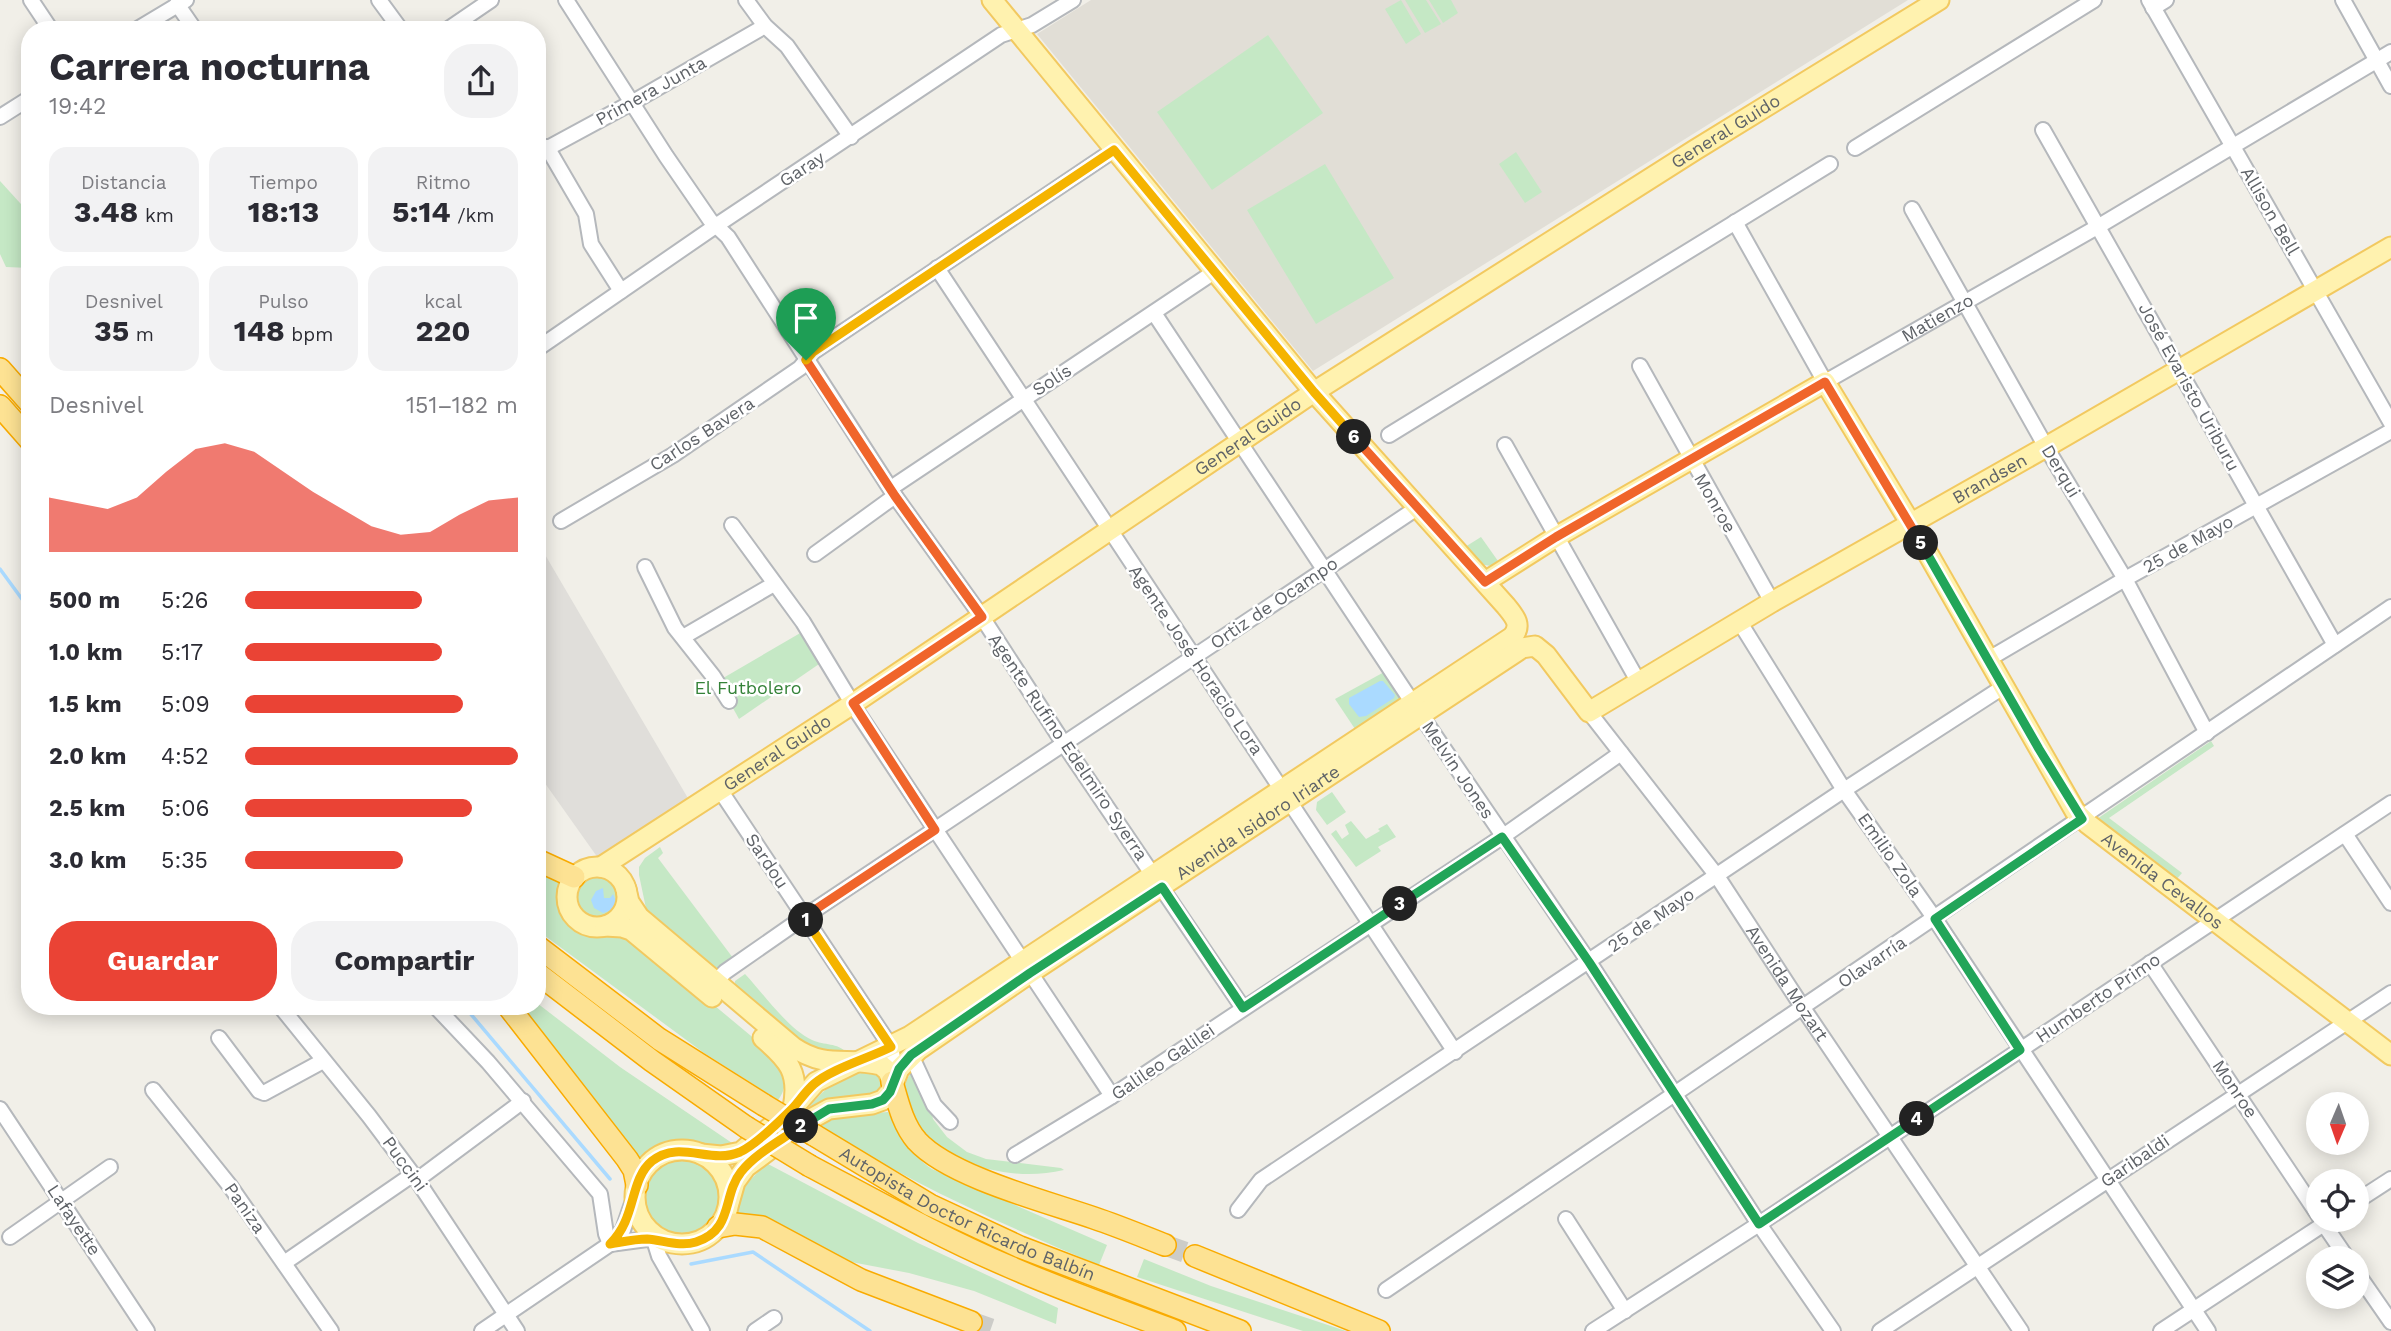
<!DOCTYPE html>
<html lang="es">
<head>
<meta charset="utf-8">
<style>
	:root { --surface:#fff; --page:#f2f2f3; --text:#2b2b33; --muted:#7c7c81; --accent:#ea4335 }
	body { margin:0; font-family:"Work Sans",sans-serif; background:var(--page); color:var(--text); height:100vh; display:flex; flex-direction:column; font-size:26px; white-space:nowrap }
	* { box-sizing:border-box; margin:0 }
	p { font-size:23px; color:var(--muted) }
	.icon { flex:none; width:38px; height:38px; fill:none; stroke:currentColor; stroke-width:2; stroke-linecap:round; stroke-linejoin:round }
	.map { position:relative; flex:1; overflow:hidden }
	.drawer { position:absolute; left:21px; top:21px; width:525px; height:994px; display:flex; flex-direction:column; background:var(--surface); border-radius:28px; box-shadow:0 4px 18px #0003 }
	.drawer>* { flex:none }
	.needle { width:46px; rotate:182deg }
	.fabs { position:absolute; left:2306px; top:1092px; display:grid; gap:14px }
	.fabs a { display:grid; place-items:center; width:63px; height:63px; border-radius:50%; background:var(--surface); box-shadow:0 4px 18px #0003; font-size:35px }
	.pin { position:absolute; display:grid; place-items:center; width:60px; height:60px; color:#fff; margin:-72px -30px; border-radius:50% 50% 50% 0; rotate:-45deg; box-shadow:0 0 7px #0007 }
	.pin .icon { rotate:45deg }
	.km { position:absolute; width:35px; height:35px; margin:-18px; border-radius:50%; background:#222; color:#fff; font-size:19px; line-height:35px; text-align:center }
	.round { display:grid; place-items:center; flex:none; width:74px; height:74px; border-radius:28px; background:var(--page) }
	.summary { display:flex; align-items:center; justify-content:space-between; height:119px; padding:0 28px }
	h1 { font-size:38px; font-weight:700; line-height:52px }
	.metrics { display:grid; grid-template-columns:repeat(3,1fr); gap:10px; height:119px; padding:7px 28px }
	.metrics div { display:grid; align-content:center; border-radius:18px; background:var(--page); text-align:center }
	.metrics b { font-size:30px; font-weight:700 }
	.metrics small { font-size:19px; font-weight:400 }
	.metrics p { font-size:19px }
	.chart { height:196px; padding:14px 28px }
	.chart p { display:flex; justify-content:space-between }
	.chart svg { width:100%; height:126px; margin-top:7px; fill:var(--accent); opacity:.7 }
	.primary-button { display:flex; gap:14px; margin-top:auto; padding:14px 28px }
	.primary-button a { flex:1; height:80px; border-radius:28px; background:var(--accent); color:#fff; font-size:28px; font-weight:700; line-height:80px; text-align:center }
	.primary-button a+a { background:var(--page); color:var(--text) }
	ul { padding:0 28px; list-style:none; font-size:23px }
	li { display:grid; grid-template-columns:112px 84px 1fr; align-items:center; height:52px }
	li i { height:18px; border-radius:9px; background:var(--accent) }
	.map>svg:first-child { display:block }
</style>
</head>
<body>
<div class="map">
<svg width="2391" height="1331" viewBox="0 0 2391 1331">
	<rect width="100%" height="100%" fill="#f1efe8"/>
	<polygon fill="#e0deda" points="537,541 689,800 598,858 537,772"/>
	<polygon fill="#e1ded6" points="1091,0 1908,0 1313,371 1037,34"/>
	<g fill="#c5e8c5">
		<polygon points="1401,0 1421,34 1406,44 1385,9"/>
		<polygon points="1405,0 1426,0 1441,24 1425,33"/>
		<polygon points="1429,0 1451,0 1458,13 1443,23"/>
		<polygon points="1268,35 1323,113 1212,190 1157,112"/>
		<polygon points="1516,152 1542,192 1525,203 1499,164"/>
		<polygon points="1325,164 1394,278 1316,324 1247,210"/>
		<polygon points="0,181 30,214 30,268 6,267 0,254"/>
		<polygon points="1481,537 1498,561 1491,566 1479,564 1465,547"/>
		<polygon points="802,632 822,662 739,719 718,681"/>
		<polygon points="1386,671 1403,699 1357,732 1335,699"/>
		<polygon points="2211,741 2214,746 2109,818 2182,873 2175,881 2094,821"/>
		<polygon points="1332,792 1346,812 1327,825 1316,810 1317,802"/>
		<polygon points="1351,821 1366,839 1380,831 1378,829 1387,824 1396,837 1378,847 1381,851 1356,867 1331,834 1336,830 1342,839 1349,834 1345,825"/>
		<polygon points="660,847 663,853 658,858 733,958 721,967 712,968 647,913 639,875 639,867 645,858"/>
		<path d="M 537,866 L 559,879 L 563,885 C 560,905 567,928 589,935 C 600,938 611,933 622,935 C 629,936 636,942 642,945 L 769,1051 C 782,1066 792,1081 778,1100 L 704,1053 L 537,930 Z"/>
		<circle cx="596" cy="898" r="25"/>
		<path d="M 745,974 C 763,993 788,1029 812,1040 C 825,1046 837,1042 847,1053 C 802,1054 769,1016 735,989 L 735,981 Z"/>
		<path d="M 537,1003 L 620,1067 L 732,1143 C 700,1164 674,1121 638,1167 L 515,1006 L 537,1006 Z"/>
		<path d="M 914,1067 L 930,1104 L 933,1119 L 947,1137 L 967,1152 L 986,1159 L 1061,1168 L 1064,1170 C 1038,1176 1014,1175 988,1169 C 954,1161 900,1126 905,1086 C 906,1079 911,1073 914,1067 Z"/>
		<path d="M 875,1071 L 885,1081 L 879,1095 L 845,1097 L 806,1111 C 827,1085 840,1075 875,1071 Z"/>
		<path d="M 888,1112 C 900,1135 910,1154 932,1169 L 1107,1245 L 1099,1265 C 1001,1224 903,1180 813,1122 L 824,1117 Z"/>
		<circle cx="683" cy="1197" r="38"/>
		<path d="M 768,1164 L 918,1243 L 1058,1308 L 1056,1324 L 974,1291 L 909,1273 L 846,1261 L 736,1216 C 735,1194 752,1176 768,1164 Z"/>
		<polygon points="1144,1259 1211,1286 1346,1331 1303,1331 1137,1277"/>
	</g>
	<g fill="#aadaff">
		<polygon points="1380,681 1383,681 1395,695 1394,698 1366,716 1359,717 1349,704 1349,698"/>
		<polygon points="603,888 604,898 610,898 613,894 616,901 612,910 603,913 594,908 591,900 596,891"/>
	</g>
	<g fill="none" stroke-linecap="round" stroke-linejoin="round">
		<g stroke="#aadaff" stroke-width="3.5">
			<polyline points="0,569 30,610"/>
			<polyline points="464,1006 610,1179"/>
			<polyline points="691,1264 753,1252 870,1331"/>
		</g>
		<g stroke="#ccccc8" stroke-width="21" stroke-dasharray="21 10" stroke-linecap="butt">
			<polyline points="1165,1245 1195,1256"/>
			<polyline points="971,1322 997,1331"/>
		</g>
		<defs>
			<g id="minor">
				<polyline points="31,0 51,30"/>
				<polyline points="379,0 401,30"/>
				<polyline points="566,0 666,156 710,220 728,237 895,496 982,617 1064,744 1243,1008"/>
				<polyline points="746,0 765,26 787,46 851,137"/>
				<polyline points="2149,0 2391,423"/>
				<polyline points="2343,0 2391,86"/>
				<polyline points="177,4 195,30"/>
				<polyline points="2153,8 2166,0"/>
				<polyline points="136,30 186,0"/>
				<polyline points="447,30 491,0"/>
				<polyline points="0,117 30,98"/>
				<polyline points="2043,130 2335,645"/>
				<polyline points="547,147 586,214 591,244 621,291"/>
				<polyline points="1855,148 2094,0"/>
				<polyline points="537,154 633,102 765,26"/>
				<polyline points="1912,209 2046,447 2125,579 2207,733"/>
				<path id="s1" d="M 1735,222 L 1825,382 L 2099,226 L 2391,52"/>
				<polyline points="937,268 1455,1052"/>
				<polyline points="1154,313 1412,702 1589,962 1759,1224 1833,1331"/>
				<polyline points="537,349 717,225 1001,35 1032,25 1073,0"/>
				<polyline points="1640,366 1772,602"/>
				<polyline points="1389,435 1830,164"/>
				<polyline points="1505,445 1638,681"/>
				<polyline points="891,488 1214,272"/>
				<polyline points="561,521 673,455 800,368 813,352 1114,150"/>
				<polyline points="732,525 803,622 858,713 1112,1096"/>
				<polyline points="815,554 895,496"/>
				<polyline points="645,567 675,628 713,676 729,701"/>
				<polyline points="1739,621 1844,790 1935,919 2208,1331"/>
				<polyline points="683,637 774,584"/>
				<polyline points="1987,660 2125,579 2391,431"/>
				<path id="s2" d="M 1589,712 L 1717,876 L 1803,1008 L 2021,1331"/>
				<polyline points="720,790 891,1047 896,1075"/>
				<polyline points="2345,834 2391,903"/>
				<polyline points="2150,963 2319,1216"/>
				<polyline points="715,982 725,972 804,917 1417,508"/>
				<polyline points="280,1006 369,1116 417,1180 517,1331"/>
				<polyline points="435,1006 488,1062 600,1194 606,1234 610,1244"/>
				<polyline points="219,1038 259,1091 264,1093 323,1061"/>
				<polyline points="911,1055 934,1105 950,1122"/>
				<polyline points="153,1090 230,1186 331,1331"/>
				<polyline points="0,1109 147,1331"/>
				<polyline points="1015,1155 1112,1096 1502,837 1621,753"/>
				<polyline points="417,1180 523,1101"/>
				<polyline points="2357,1201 2391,1179"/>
				<polyline points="1238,1210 1261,1180 1844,790 2003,687"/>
				<polyline points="1566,1219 1625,1311"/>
				<polyline points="2321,1220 2347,1258"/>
				<polyline points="10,1237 110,1167"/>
				<polyline points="654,1240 659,1256 702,1331"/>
				<polyline points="610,1244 647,1239 667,1241"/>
				<polyline points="284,1263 412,1175"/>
				<polyline points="2357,1273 2391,1322"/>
				<polyline points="1386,1290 2391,607"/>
				<polyline points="482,1331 610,1244 623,1230 635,1195"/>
				<polyline points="755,1331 774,1318"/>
				<polyline points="1593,1331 1759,1224 2391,803"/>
				<polyline points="1880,1331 2391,993"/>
				<polyline points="2161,1331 2330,1220"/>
			</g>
			<g id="major">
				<path id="s3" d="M 1485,582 L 1556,537 L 1825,382 L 1911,524 L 2075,811 L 2088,824 L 2391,1055"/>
				<path id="s4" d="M 601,867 L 854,703 L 1314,392 L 1695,150 L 1939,0"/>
				<circle cx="597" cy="897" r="30"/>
				<path d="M 626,889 L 629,902 L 639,917 L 793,1047 C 827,1070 847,1056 881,1065 L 888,1071 L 892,1082"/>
				<polyline points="605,926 622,927 631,930 712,997"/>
				<path d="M 763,1038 C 789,1060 800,1073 793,1108"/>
				<circle cx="682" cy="1197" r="47"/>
				<path d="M 701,1154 L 721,1156 L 741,1152 L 793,1108 L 816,1082 L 910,1036 L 1512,637 C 1523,625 1514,616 1506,606 L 1314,392 L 992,0"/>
				<path id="s5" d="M 729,1203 L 735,1182 L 746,1167 L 809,1120 L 829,1109 L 872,1104 L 883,1100 L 890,1092 L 899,1069 L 918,1050 L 1030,973 L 1522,648 L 1535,646 L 1546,655 L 1589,712 L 1772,602 L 2046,447 L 2391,247"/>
			</g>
			<g id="highway">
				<polyline points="0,369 30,403"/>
				<polyline points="0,406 30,440"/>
				<polyline points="537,860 574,877"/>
				<polyline points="537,946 659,1039 764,1105"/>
				<polyline points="537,973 652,1061 746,1127"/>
				<polyline points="508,1006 627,1159 634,1170 637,1185"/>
				<path d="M 892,1082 C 898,1103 903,1125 917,1141 C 950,1177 1048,1202 1094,1218 C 1118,1226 1142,1236 1165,1245"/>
				<path id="s6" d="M 814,1135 L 930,1205 L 1020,1247 L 1240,1331"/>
				<path d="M 810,1166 C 876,1201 942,1238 1010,1267 C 1065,1291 1120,1310 1175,1331"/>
				<polyline points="718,1227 735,1224 762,1227 861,1280 971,1322"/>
				<polyline points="1195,1256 1379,1331"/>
			</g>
		</defs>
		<use href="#minor" stroke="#b5b8bc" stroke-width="18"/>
		<use href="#major" stroke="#f2c960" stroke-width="23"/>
		<use href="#highway" stroke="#f9ab00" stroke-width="24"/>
		<use href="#minor" stroke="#fff" stroke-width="14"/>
		<use href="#major" stroke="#fff2af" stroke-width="19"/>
		<use href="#highway" stroke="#fde293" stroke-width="21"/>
		<defs>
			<g id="highway-bridge">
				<polyline points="764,1105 814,1135"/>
				<polyline points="746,1127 810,1166"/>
			</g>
		</defs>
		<use href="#highway-bridge" stroke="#f9ab00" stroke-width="24" stroke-linecap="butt"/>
		<use href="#highway-bridge" stroke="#fde293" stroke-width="21"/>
	</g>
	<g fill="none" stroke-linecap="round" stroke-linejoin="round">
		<defs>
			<polyline id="split-1" points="806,920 804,917 935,830 853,703 982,617 895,496 806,360"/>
			<path id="split-2" d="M 801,1126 C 782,1140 756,1153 741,1172 C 722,1196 734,1230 696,1242 C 680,1247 663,1240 647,1239 C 635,1239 622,1242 610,1244 C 637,1218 629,1180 652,1161 C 680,1139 710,1165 740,1152 C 755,1145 780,1121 793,1108 C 800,1100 806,1091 814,1084 C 831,1069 869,1058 891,1047 L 806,920"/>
			<polyline id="split-3" points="801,1126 829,1109 872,1104 883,1100 890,1092 899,1069 911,1055 1030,973 1162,887 1243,1008 1400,904"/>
			<polyline id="split-4" points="1400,904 1502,837 1589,962 1759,1224 1917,1119"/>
			<polyline id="split-5" points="1917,1119 2020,1050 1935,919 2082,819 2039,749 1921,543"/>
			<polyline id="split-6" points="1354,437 1485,582 1556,537 1825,382 1921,543"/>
			<polyline id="split-7" points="806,360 813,352 1114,150 1314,392 1354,437"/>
		</defs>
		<use href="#split-1" stroke="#fff" stroke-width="14"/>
		<use href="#split-2" stroke="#fff" stroke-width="14"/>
		<use href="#split-3" stroke="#fff" stroke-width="14"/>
		<use href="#split-4" stroke="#fff" stroke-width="14"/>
		<use href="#split-5" stroke="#fff" stroke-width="14"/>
		<use href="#split-6" stroke="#fff" stroke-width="14"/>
		<use href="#split-7" stroke="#fff" stroke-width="14"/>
		<use href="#split-1" stroke="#f0652b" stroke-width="9"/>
		<use href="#split-2" stroke="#f5b400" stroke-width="9"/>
		<use href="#split-3" stroke="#22a559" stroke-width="9"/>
		<use href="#split-4" stroke="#22a559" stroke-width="9"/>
		<use href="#split-5" stroke="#22a559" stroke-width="9"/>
		<use href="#split-6" stroke="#f0652b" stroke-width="9"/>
		<use href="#split-7" stroke="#f5b400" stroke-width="9"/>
	</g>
	<g text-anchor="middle" stroke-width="5" stroke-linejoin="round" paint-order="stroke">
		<g font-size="18" fill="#5f6368" stroke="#fff">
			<text transform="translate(651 91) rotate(-29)" y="6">Primera Junta</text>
			<text dy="6" stroke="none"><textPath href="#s4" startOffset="1344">General Guido</textPath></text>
			<text transform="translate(802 169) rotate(-33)" y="6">Garay</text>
			<text transform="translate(2270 211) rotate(60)" y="6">Allison Bell</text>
			<text dy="6" stroke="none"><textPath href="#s1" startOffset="313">Matienzo</textPath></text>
			<text transform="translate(1052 380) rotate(-33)" y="6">Solís</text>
			<text transform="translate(2189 387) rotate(61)" y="6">José Evaristo Uriburu</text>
			<text transform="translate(702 434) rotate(-33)" y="6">Carlos Bavera</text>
			<text dy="6" stroke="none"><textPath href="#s4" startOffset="777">General Guido</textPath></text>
			<text transform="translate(2061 471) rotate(59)" y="6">Derqui</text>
			<text dy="6" stroke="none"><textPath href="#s5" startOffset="1547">Brandsen</textPath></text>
			<text transform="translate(1715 503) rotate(60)" y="6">Monroe</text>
			<text transform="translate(2188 544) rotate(-29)" y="6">25 de Mayo</text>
			<text transform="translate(1274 603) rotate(-34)" y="6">Ortiz de Ocampo</text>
			<text transform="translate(1196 660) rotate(56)" y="6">Agente José Horacio Lora</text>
			<text transform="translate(1068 747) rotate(56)" y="6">Agente Rufino Edelmiro Syerra</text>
			<text dy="6" stroke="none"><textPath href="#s4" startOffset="210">General Guido</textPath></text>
			<text transform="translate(1458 770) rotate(56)" y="6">Melvin Jones</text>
			<text dy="6" stroke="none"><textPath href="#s5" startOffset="668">Avenida Isidoro Iriarte</textPath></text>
			<text transform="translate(1890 855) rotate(55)" y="6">Emilio Zola</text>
			<text transform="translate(767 861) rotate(56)" y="6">Sardou</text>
			<text dy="6" stroke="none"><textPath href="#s3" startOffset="1003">Avenida Cevallos</textPath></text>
			<text transform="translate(1651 920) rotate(-34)" y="6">25 de Mayo</text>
			<text transform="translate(1872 962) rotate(-34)" y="6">Olavarría</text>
			<text dy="6" stroke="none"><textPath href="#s2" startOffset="336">Avenida Mozart</textPath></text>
			<text transform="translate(2098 998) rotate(-34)" y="6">Humberto Primo</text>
			<text transform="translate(1163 1062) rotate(-34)" y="6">Galileo Galilei</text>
			<text transform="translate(2235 1089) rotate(56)" y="6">Monroe</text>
			<text transform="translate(2135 1161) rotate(-34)" y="6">Garibaldi</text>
			<text transform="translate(405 1164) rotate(54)" y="6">Puccini</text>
			<text transform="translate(245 1208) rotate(55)" y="6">Paniza</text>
			<text dy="6" stroke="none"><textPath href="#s6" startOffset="173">Autopista Doctor Ricardo Balbín</textPath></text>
			<text transform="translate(74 1220) rotate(56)" y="6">Lafayette</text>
		</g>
		<g font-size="18" fill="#348238" stroke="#fff">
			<text x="748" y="694">El Futbolero</text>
		</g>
	</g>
</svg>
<div class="fabs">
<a><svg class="needle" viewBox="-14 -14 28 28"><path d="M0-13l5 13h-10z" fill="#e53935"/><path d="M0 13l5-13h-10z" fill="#7c7c81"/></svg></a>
<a><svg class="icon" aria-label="locate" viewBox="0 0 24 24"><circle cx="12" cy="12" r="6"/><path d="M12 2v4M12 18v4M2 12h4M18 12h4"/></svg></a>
<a><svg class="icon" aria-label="layers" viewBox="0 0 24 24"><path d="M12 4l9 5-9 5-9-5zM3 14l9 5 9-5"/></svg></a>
</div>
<div class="pin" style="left:806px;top:360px;background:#1e9e55"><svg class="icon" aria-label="arrive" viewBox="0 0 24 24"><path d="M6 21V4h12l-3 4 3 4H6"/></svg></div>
<b class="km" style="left:806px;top:920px">1</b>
<b class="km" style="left:801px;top:1126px">2</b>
<b class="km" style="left:1400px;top:904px">3</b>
<b class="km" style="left:1917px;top:1119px">4</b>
<b class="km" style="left:1921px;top:543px">5</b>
<b class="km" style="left:1354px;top:437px">6</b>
<section class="drawer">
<div class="summary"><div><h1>Carrera nocturna</h1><p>19:42</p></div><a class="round"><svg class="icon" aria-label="share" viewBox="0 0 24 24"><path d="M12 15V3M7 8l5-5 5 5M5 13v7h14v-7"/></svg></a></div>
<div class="metrics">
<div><p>Distancia</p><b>3.48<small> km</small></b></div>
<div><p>Tiempo</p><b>18:13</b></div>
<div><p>Ritmo</p><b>5:14<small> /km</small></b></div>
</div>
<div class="metrics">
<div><p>Desnivel</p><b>35<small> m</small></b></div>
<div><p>Pulso</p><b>148<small> bpm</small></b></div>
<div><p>kcal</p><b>220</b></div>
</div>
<div class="chart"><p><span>Desnivel</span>151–182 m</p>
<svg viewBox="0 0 160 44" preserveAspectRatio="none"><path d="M0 44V25L10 27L20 29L30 25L40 16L50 8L60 6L70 9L80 16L90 23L100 29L110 35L120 38L130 37L140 31L150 26L160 25V44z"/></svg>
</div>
<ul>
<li><b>500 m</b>5:26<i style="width:65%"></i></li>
<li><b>1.0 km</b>5:17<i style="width:72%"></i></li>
<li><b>1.5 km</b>5:09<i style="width:80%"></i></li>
<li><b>2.0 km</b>4:52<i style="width:100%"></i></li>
<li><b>2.5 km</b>5:06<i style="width:83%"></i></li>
<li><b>3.0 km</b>5:35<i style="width:58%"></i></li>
</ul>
<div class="primary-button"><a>Guardar</a><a>Compartir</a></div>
</section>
</div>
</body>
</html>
